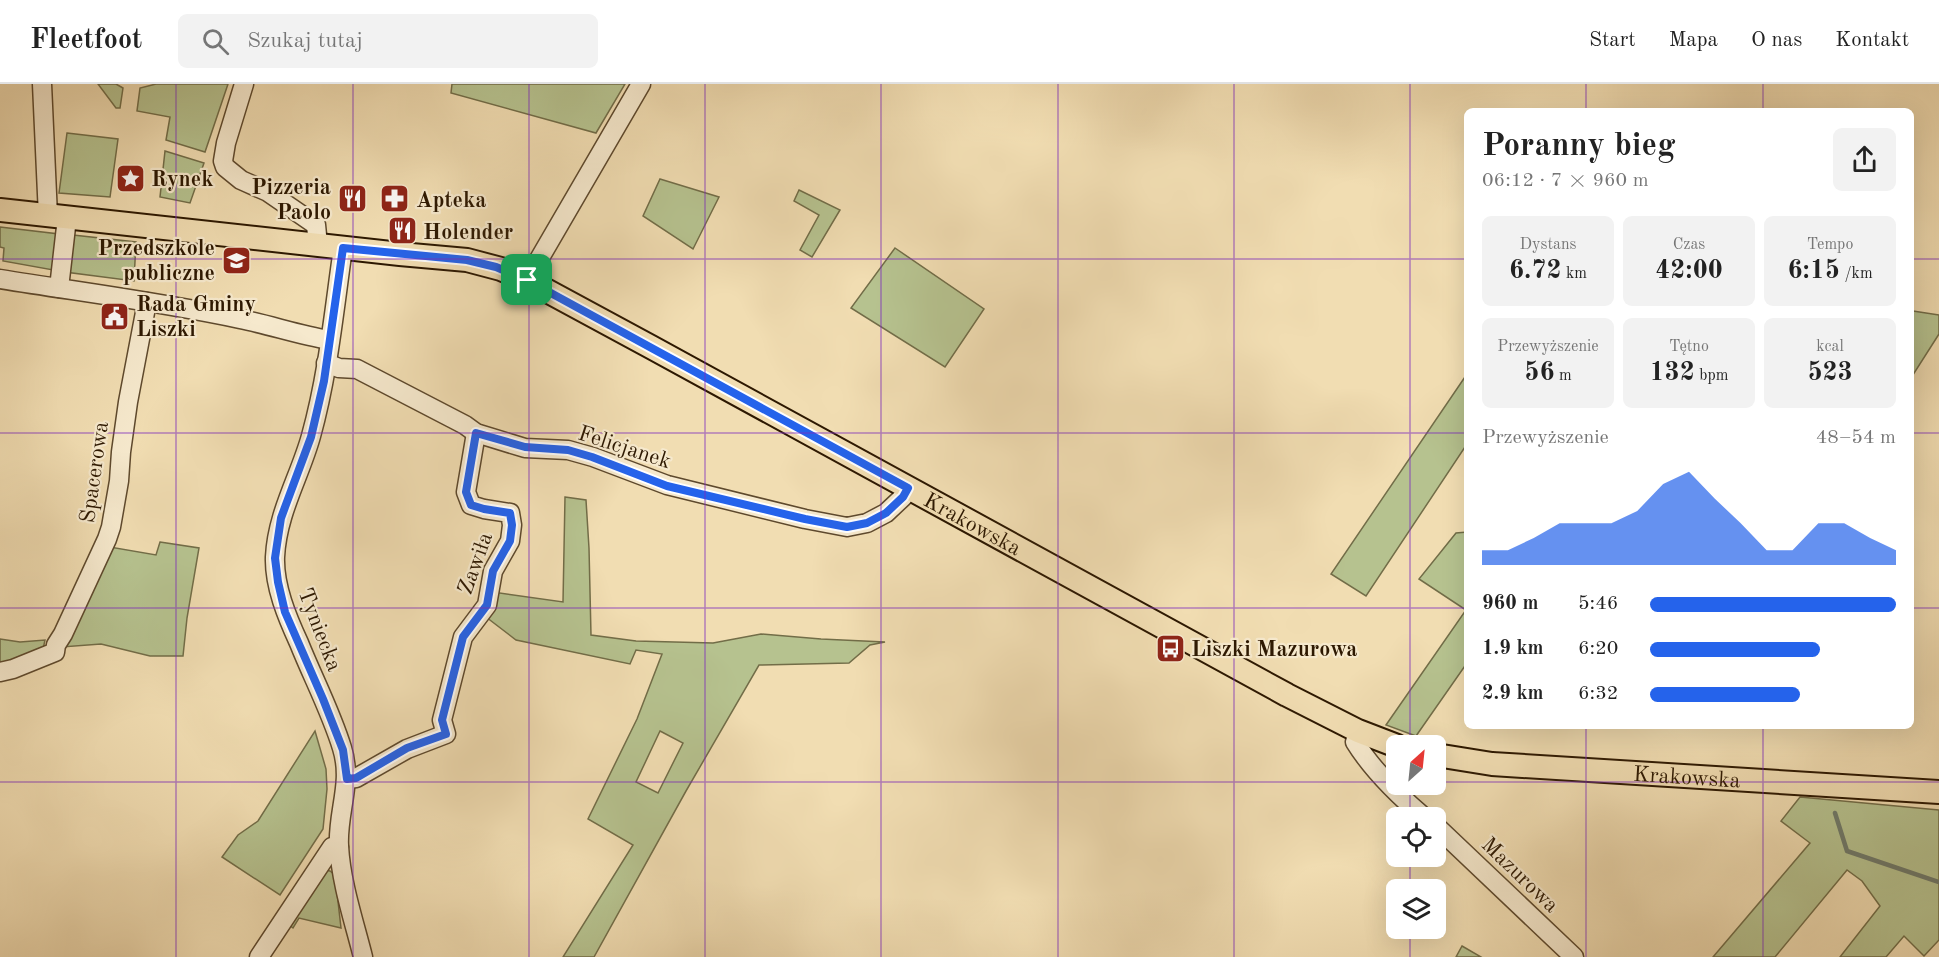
<!DOCTYPE html>
<html lang="pl">
<head>
<meta charset="utf-8">
<style>
	:root { --surface:#fff; --page:#f2f2f2; --text:#222; --muted:#767676; --line:#e0e0e0; --accent:#2563eb }
	body { margin:0; font-family:"Old Standard TT",serif; background:var(--page); color:var(--text); height:100vh; display:flex; flex-direction:column; font-size:22px; white-space:nowrap }
	* { box-sizing:border-box; margin:0 }
	p { font-size:20px; color:var(--muted) }
	.icon { flex:none; width:33px; height:33px; fill:none; stroke:currentColor; stroke-width:2; stroke-linecap:round; stroke-linejoin:round }
	.map { position:relative; flex:1; overflow:hidden }
	.panel { position:absolute; left:1464px; top:24px; width:450px; height:621px; display:flex; flex-direction:column; background:var(--surface); border-radius:9px; box-shadow:0 6px 24px #0002 }
	.panel>* { flex:none }
	.needle { width:39px; rotate:27deg }
	.buttons { position:absolute; left:1386px; top:651px; display:grid; gap:12px }
	.buttons a { display:grid; place-items:center; width:60px; height:60px; border-radius:9px; background:var(--surface); box-shadow:0 6px 24px #0002; font-size:30px }
	.pin { position:absolute; display:grid; place-items:center; width:51px; height:51px; color:#fff; margin:-26px; border-radius:12px; box-shadow:0 3px 9px #0006 }
	.round { display:grid; place-items:center; flex:none; width:63px; height:63px; border-radius:9px; background:var(--page) }
	.headline { display:flex; align-items:center; justify-content:space-between; height:102px; padding:0 18px }
	h1 { font-size:33px; font-weight:700; line-height:45px }
	.metrics { display:grid; grid-template-columns:repeat(3,1fr); gap:9px; height:102px; padding:6px 18px }
	.metrics div { display:grid; align-content:center; border-radius:9px; background:var(--page); text-align:center }
	.metrics b { font-size:26px; font-weight:700 }
	.metrics small { font-size:16px; font-weight:400 }
	.metrics p { font-size:16px }
	.chart { height:168px; padding:12px 18px }
	.chart p { display:flex; justify-content:space-between }
	.chart svg { width:100%; height:108px; margin-top:6px; fill:var(--accent); opacity:.7 }
	ul { padding:0 18px; list-style:none; font-size:20px }
	li { display:grid; grid-template-columns:96px 72px 1fr; align-items:center; height:45px }
	li i { height:15px; border-radius:8px; background:var(--accent) }
	header { display:flex; align-items:center; gap:36px; box-sizing:border-box; height:84px; padding:0 30px; background:var(--surface); border-bottom:2px solid var(--line) }
	header strong { font-size:28px }
	nav { display:flex; gap:33px; margin-inline-start:auto; font-size:21px }
	.search { width:420px; height:54px; background:var(--page); display:flex; align-items:center; gap:15px; box-sizing:border-box; padding:0 21px; border-radius:9px; color:var(--muted); font-size:22px }
	.map>svg:first-child { display:block }
</style>
</head>
<body>
<header>
<strong>Fleetfoot</strong>
<div class="search"><svg class="icon" aria-label="search" viewBox="0 0 24 24"><circle cx="10" cy="10" r="6"/><path d="M15 15l6 6"/></svg>Szukaj tutaj</div>
<nav><a>Start</a><a>Mapa</a><a>O nas</a><a>Kontakt</a></nav>
</header>
<div class="map">
<svg width="1939" height="873" viewBox="0 0 1939 873">
	<rect width="100%" height="100%" fill="#f1ddb2"/>
	<filter id="stains"><feTurbulence type="fractalNoise" baseFrequency=".00333" numOctaves="4"/><feColorMatrix values="0 0 0 0 .2 0 0 0 0 .09 0 0 0 0 .02 0 0 0 .5 -.17"/></filter>
	<radialGradient id="worn" r=".72"><stop offset=".6" stop-color="#630" stop-opacity="0"/><stop offset="1" stop-color="#630" stop-opacity=".3"/></radialGradient>
	<g fill="#b6c28f" stroke="#726d48" stroke-width="1.5" fill-rule="evenodd">
		<polygon points="98,0 116,0 123,4 120,24 116,24"/>
		<polygon points="156,0 228,0 205,68 166,56 170,33 137,27 140,4"/>
		<polygon points="452,0 625,0 596,49 451,9"/>
		<polygon points="67,49 118,55 110,113 59,109"/>
		<polygon points="165,67 204,79 190,119 160,113"/>
		<polygon points="660,95 719,113 693,165 643,132"/>
		<polygon points="799,106 840,126 812,173 800,166 819,131 794,117"/>
		<polygon points="0,143 59,150 53,186 3,177 4,164 0,163"/>
		<polygon points="73,151 136,158 134,197 65,188"/>
		<polygon points="895,164 984,225 945,283 851,224"/>
		<polygon points="1913,227 1939,231 1939,250 1911,294 1911,229"/>
		<polygon points="1467,290 1467,360 1366,512 1331,490"/>
		<path d="M 565,413 L 586,416 L 589,464 L 591,551 L 636,557 L 713,559 L 761,550 L 821,555 L 885,558 L 870,561 L 849,579 L 759,581 L 686,707 L 594,873 L 563,873 L 633,761 L 588,735 L 637,635 L 662,570 L 636,566 L 630,580 L 516,556 L 486,533 L 493,508 L 563,518 ZM 660,647 L 683,659 L 658,709 L 636,698 Z"/>
		<polygon points="1467,448 1467,579 1416,652 1386,641 1466,526 1419,495 1456,449"/>
		<polygon points="160,458 199,464 187,534 183,572 150,572 101,560 62,563 110,463 156,471"/>
		<polygon points="0,555 20,558 45,556 42,570 0,583"/>
		<polygon points="315,647 326,685 327,705 323,745 280,811 222,773 238,751 258,737"/>
		<polygon points="1800,713 1939,726 1939,856 1924,872 1904,852 1886,873 1840,873 1880,822 1862,797 1847,786 1775,873 1713,873 1810,759 1781,737"/>
		<polygon points="325,786 330,787 335,791 341,844 299,834 293,844 288,840"/>
		<polygon points="1462,862 1481,873 1456,873"/>
	</g>
	<g fill="none" stroke-linecap="round" stroke-linejoin="round">
		<polyline stroke="#6f7a6b" stroke-width="4.5" points="1835,729 1847,767 1939,798"/>
		<defs>
			<g id="minor">
				<polyline points="42,0 48,132"/>
				<polyline points="244,0 226,59 223,77 225,83 241,96 268,108 316,141 318,161"/>
				<path d="M 343,164 C 334,227 328,291 311,352 C 300,392 277,429 275,473 C 274,502 287,533 299,559 C 313,594 331,628 342,664 C 353,699 337,728 339,762 C 341,799 354,837 363,873"/>
				<path d="M 0,195 C 80,208 161,218 240,235 C 270,241 299,251 329,256"/>
				<polyline points="527,196 641,0"/>
				<polyline points="59,204 67,134"/>
				<polyline points="326,279 339,284 357,285 465,341 476,349 525,364 568,366 593,373 667,401 805,435 847,443 867,439 886,429 903,413 908,404"/>
				<polyline points="0,588 13,585 55,568 56,561 63,550 107,455 111,443 119,397 121,368 128,318 147,218"/>
				<path d="M 1358,647 L 1355,658 C 1373,687 1399,712 1425,734"/>
				<polyline points="347,695 356,694 407,665 446,650 442,636 463,553 487,521 493,487 510,457 512,441 510,429 484,425 471,421 466,408 476,349"/>
				<polyline points="1436,742 1574,873"/>
				<polyline points="259,873 332,763 339,763"/>
			</g>
			<g id="major">
				<path id="s1" d="M 0,126 L 400,170 L 467,176 L 501,185 L 527,196 L 651,263 L 1287,611 L 1358,647 L 1397,662"/>
				<path id="s2" d="M 1436,671 L 1492,680 L 1939,708"/>
			</g>
		</defs>
		<use href="#minor" stroke="#5e492d" stroke-width="21"/>
		<use href="#major" stroke="#2d1801" stroke-width="26"/>
		<use href="#minor" stroke="#f6e9cd" stroke-width="18"/>
		<use href="#major" stroke="#f1ddb2" stroke-width="22"/>
	</g>
	<g fill="none" stroke-linecap="round" stroke-linejoin="round">
		<defs>
			<polygon id="route" points="343,164 467,176 496,183 527,196 908,404 903,413 886,429 867,439 847,443 805,435 667,402 592,373 568,366 525,363 476,349 466,408 471,421 484,425 510,429 512,441 510,457 493,487 487,521 463,553 442,636 446,650 407,664 356,694 347,695 343,666 323,615 285,528 278,498 275,474 281,434 311,353 324,297"/>
		</defs>
		<use href="#route" stroke="#fff" stroke-width="12"/>
		<use href="#route" stroke="#2563eb" stroke-width="8"/>
	</g>
	<path fill="none" stroke="#7b2cbf" stroke-width="1.5" stroke-opacity="0.55" d="M 176,0 L 176,873M 353,0 L 353,873M 529,0 L 529,873M 705,0 L 705,873M 881,0 L 881,873M 1058,0 L 1058,873M 1234,0 L 1234,873M 1410,0 L 1410,662M 1586,0 L 1586,27M 1763,0 L 1763,27M 0,175 L 1467,175M 1911,175 L 1939,175M 0,349 L 1467,349M 1911,349 L 1939,349M 0,524 L 1467,524M 1911,524 L 1939,524M 1586,642 L 1586,873M 1763,642 L 1763,873M 0,698 L 1396,698M 1436,698 L 1939,698M 1410,700 L 1410,734M 1410,772 L 1410,806M 1410,844 L 1410,873"/>
	<defs>
		<symbol id="sight-square" viewBox="-11 -11 22 22"><rect x="-9" y="-9" width="18" height="18" rx="4" fill="#8f2418" stroke="#f6e9cd"/><path d="M0-6L1.8-2.2L6-1.7L2.9 1.2L3.7 5.4L0 3.3L-3.7 5.4L-2.9 1.2L-6-1.7L-1.8-2.2Z" fill="#fff"/></symbol>
		<symbol id="restaurant-square" viewBox="-11 -11 22 22"><rect x="-9" y="-9" width="18" height="18" rx="4" fill="#8f2418" stroke="#f6e9cd"/><path d="M-5-6h1v4h1v-4h1v4h1v-4h1v5L-1.5 .5V6h-2V.5L-5-1ZM5-6V6H3V1.5H1.5Q1.5-4 5-6Z" fill="#fff"/></symbol>
		<symbol id="pharmacy-square" viewBox="-11 -11 22 22"><rect x="-9" y="-9" width="18" height="18" rx="4" fill="#8f2418" stroke="#f6e9cd"/><path d="M-2-6h4v4h4v4h-4v4h-4v-4h-4v-4h4Z" fill="#fff"/></symbol>
		<symbol id="school-square" viewBox="-11 -11 22 22"><rect x="-9" y="-9" width="18" height="18" rx="4" fill="#8f2418" stroke="#f6e9cd"/><path d="M0-5L7-2L0 1L-7-2ZM-4 1L0 2.5L4 1V4Q0 6-4 4Z" fill="#fff"/></symbol>
		<symbol id="civic-square" viewBox="-11 -11 22 22"><rect x="-9" y="-9" width="18" height="18" rx="4" fill="#8f2418" stroke="#f6e9cd"/><path d="M-.6-6.5H3V-4.5H.6V-3L4-1V1h2V6H-6V1h2V-1L-.6-3ZM-1.2 2.5V6h2.4V2.5Z" fill="#fff"/></symbol>
		<symbol id="bus-square" viewBox="-11 -11 22 22"><rect x="-9" y="-9" width="18" height="18" rx="4" fill="#8f2418" stroke="#f6e9cd"/><path d="M-5-6H5V4H4V6H2V4H-2V6H-4V4H-5ZM-3.5-4V0h7V-4ZM-3.5 1.2v1.5H-2V1.2ZM2 1.2v1.5H3.5V1.2Z" fill="#fff"/></symbol>
	</defs>
	<g fill-rule="evenodd">
		<use href="#sight-square" x="114" y="78" width="33" height="33"/>
		<use href="#restaurant-square" x="336" y="98" width="33" height="33"/>
		<use href="#pharmacy-square" x="378" y="98" width="33" height="33"/>
		<use href="#restaurant-square" x="386" y="130" width="33" height="33"/>
		<use href="#school-square" x="220" y="160" width="33" height="33"/>
		<use href="#civic-square" x="98" y="216" width="33" height="33"/>
		<use href="#bus-square" x="1154" y="548" width="33" height="33"/>
	</g>
	<g text-anchor="middle" stroke-width="4.5" stroke-linejoin="round" paint-order="stroke">
		<g font-size="22" font-weight="bold" fill="#2d1801" stroke="#f6e9cd" text-anchor="start">
			<text x="151" y="102">Rynek</text>
			<text x="331" y="110" text-anchor="end">Pizzeria<tspan x="331" dy="25">Paolo</tspan></text>
			<text x="416" y="123">Apteka</text>
			<text x="423" y="155">Holender</text>
			<text x="215" y="171" text-anchor="end">Przedszkole<tspan x="215" dy="25">publiczne</tspan></text>
			<text x="136" y="227">Rada Gminy<tspan x="136" dy="25">Liszki</tspan></text>
			<text x="1191" y="572">Liszki Mazurowa</text>
		</g>
		<g font-size="22" fill="#2d1801" stroke="#f6e9cd">
			<text transform="translate(625 362) rotate(18)" y="8">Felicjanek</text>
			<text transform="translate(93 388) rotate(-82)" y="8">Spacerowa</text>
			<text dy="8" stroke="none"><textPath href="#s1" startOffset="1041">Krakowska</textPath></text>
			<text transform="translate(474 479) rotate(-70)" y="8">Zawiła</text>
			<text transform="translate(321 545) rotate(69)" y="8">Tyniecka</text>
			<text dy="8" stroke="none"><textPath href="#s2" startOffset="252">Krakowska</textPath></text>
			<text transform="translate(1521 790) rotate(44)" y="8">Mazurowa</text>
		</g>
	</g>
	<rect width="100%" height="100%" filter="url(#stains)"/>
	<rect width="100%" height="100%" fill="url(#worn)"/>
</svg>
<div class="buttons">
<a><svg class="needle" viewBox="-14 -14 28 28"><path d="M0-13l5 13h-10z" fill="#e53935"/><path d="M0 13l5-13h-10z" fill="#767676"/></svg></a>
<a><svg class="icon" aria-label="locate" viewBox="0 0 24 24"><circle cx="12" cy="12" r="6"/><path d="M12 2v4M12 18v4M2 12h4M18 12h4"/></svg></a>
<a><svg class="icon" aria-label="layers" viewBox="0 0 24 24"><path d="M12 4l9 5-9 5-9-5zM3 14l9 5 9-5"/></svg></a>
</div>
<div class="pin" style="left:527px;top:196px;background:#1e9e55"><svg class="icon" aria-label="arrive" viewBox="0 0 24 24"><path d="M6 21V4h12l-3 4 3 4H6"/></svg></div>
<section class="panel">
<div class="headline"><div><h1>Poranny bieg</h1><p>06:12 · 7 × 960 m</p></div><a class="round"><svg class="icon" aria-label="share" viewBox="0 0 24 24"><path d="M12 15V3M7 8l5-5 5 5M5 13v7h14v-7"/></svg></a></div>
<div class="metrics">
<div><p>Dystans</p><b>6.72<small> km</small></b></div>
<div><p>Czas</p><b>42:00</b></div>
<div><p>Tempo</p><b>6:15<small> /km</small></b></div>
</div>
<div class="metrics">
<div><p>Przewyższenie</p><b>56<small> m</small></b></div>
<div><p>Tętno</p><b>132<small> bpm</small></b></div>
<div><p>kcal</p><b>523</b></div>
</div>
<div class="chart"><p><span>Przewyższenie</span>48–54 m</p>
<svg viewBox="0 0 160 44" preserveAspectRatio="none"><path d="M0 44V38L10 38L20 33L30 27L40 27L50 27L60 22L70 11L80 6L90 17L100 27L110 38L120 38L130 27L140 27L150 33L160 38V44z"/></svg>
</div>
<ul>
<li><b>960 m</b>5:46<i style="width:100%"></i></li>
<li><b>1.9 km</b>6:20<i style="width:69%"></i></li>
<li><b>2.9 km</b>6:32<i style="width:61%"></i></li>
</ul>
</section>
</div>
</body>
</html>
